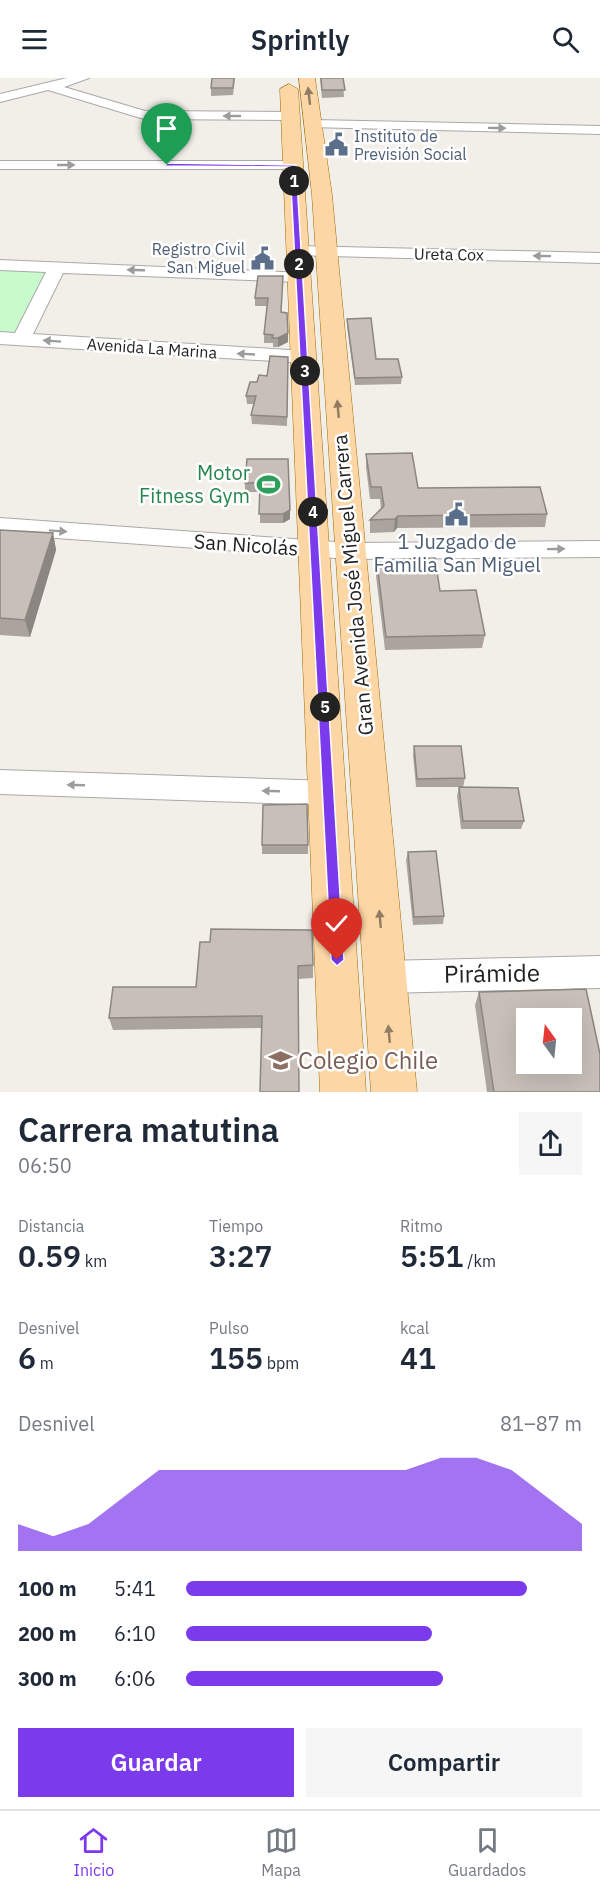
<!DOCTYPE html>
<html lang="es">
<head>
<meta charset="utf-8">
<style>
	:root { --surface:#fff; --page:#f6f6f7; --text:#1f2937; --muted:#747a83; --line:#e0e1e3; --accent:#7c3aed }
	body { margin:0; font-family:"IBM Plex Sans",sans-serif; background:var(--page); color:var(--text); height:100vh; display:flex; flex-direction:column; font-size:22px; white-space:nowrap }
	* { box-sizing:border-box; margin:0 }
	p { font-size:20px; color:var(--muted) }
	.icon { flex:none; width:33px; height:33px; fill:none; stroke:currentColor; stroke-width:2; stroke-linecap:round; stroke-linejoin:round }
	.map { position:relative; height:1014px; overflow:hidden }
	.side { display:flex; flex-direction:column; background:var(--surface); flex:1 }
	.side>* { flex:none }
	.needle { width:39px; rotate:345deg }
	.controls { position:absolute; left:516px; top:930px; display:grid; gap:12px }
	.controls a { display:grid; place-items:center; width:66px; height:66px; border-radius:0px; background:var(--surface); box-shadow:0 6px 24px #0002; font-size:30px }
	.pin { position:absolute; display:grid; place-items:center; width:51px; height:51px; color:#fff; margin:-62px -26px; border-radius:50% 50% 50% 0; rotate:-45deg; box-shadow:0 0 6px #0007 }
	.pin .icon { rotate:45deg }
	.km { position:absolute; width:30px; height:30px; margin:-15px; border-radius:50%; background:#222; color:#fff; font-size:16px; line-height:30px; text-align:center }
	.round { display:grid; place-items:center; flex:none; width:63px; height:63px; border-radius:0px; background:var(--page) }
	.overview { display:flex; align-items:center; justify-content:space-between; height:102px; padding:0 18px }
	h1 { font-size:33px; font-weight:600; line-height:45px }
	.figures { display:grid; grid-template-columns:repeat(3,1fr); gap:9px; height:102px; padding:6px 18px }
	.figures div { display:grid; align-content:center }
	.figures b { font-size:30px; font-weight:600 }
	.figures small { font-size:16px; font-weight:400 }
	.figures p { font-size:16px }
	.chart { height:168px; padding:12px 18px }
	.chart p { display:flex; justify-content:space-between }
	.chart svg { width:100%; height:108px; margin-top:6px; fill:var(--accent); opacity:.7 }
	.cta { display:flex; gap:12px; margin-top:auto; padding:12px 18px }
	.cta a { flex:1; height:69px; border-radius:0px; background:var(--accent); color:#fff; font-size:24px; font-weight:600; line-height:69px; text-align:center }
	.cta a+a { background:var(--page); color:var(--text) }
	ul { padding:0 18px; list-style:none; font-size:20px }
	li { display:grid; grid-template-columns:96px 72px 1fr; align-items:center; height:45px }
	li i { height:15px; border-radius:8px; background:var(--accent) }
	header { display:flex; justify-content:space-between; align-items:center; height:78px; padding:0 18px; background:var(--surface); font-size:27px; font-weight:600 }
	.tab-bar { display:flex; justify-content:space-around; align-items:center; height:84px; border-top:2px solid var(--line); background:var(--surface); font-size:16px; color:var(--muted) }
	.tab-bar a { display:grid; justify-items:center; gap:3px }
	.tab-bar .active { color:var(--accent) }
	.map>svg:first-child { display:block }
</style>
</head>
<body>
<header><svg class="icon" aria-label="menu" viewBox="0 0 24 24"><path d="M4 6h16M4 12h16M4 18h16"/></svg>Sprintly<svg class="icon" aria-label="search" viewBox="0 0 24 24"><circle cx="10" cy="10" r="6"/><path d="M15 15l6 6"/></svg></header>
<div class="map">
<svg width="600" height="1014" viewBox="0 0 600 1014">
	<rect width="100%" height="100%" fill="#f2efe9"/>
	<polygon fill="#c8facc" points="0,191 49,194 19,256 0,255"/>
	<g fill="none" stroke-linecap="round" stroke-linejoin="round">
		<defs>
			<g id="minor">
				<polygon points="67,0 89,0 64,9 145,33 290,34 297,38 290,42 144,41 48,12 0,24 0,16"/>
				<polygon points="313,42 600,48 600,56 308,49 308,43"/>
				<polygon points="0,83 293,83 300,87 293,91 0,91"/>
				<polygon points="298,168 600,175 600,185 292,177 290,173 292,169"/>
				<polygon points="0,182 305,195 308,199 305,203 299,204 63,195 33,256 305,273 314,279 305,285 0,266 0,254 15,255 46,194 0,192"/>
				<polygon points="0,440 350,465 600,463 600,479 350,481 0,456"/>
				<polygon points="0,692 329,703 339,706 343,715 339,724 329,727 0,716"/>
				<polygon points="600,878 600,910 384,915 372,910 368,899 372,888 384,883"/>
			</g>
			<g id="major">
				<polygon points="299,0 315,0 332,117 417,1014 371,1014 312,117"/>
				<polygon points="289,6 298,11 366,1014 320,1014 280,11"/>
			</g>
		</defs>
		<use href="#minor" stroke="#a9a9a9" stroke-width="2"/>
		<use href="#major" stroke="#a06b00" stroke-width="1"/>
		<use href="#minor" fill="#fff" fill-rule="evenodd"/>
		<use href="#major" fill="#fcd6a4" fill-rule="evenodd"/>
	</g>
	<g fill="#aba49e">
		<polygon points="235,0 233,17 211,18 211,10"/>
		<polygon points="320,0 343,0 344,19 322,20"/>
		<polygon points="283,198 281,234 288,264 278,269 273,269 273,265 264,265 264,256 267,228 255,228 255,220"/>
		<polygon points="347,241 376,281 402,299 401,306 355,307 347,248"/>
		<polygon points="288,279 287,348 252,346 251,337 254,326 247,326 246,318 257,304 267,298"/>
		<polygon points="366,376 418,410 547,436 545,449 397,450 394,454 370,455 370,442 381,431 380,421 370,421 366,389"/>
		<polygon points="247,381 290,441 283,445 260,445 260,414 245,414 245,405"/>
		<polygon points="0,452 53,455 56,472 30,559 0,557"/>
		<polygon points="377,485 440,513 485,557 482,570 385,572 376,498"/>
		<polygon points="414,668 465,700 463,709 416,709 413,677"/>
		<polygon points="459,709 524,743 521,751 461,751 457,718"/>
		<rect x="262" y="767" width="46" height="9"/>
		<polygon points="408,774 444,838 443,846 413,847 406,782"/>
		<polygon points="200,864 313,887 313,900 298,901 261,950 113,952 109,940 196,909"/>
		<polygon points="479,914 600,1014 487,1014 475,927"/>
	</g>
	<g fill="#8b8681">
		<polygon points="288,255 288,264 278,269 278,260"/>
		<polygon points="290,432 290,441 283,445 283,436"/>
		<polygon points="398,438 397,450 394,454 395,441"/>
		<polygon points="53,455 56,472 30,559 25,542"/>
	</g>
	<g fill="#c7bfb8" stroke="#8b8681" stroke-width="1.5" fill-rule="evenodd">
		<polygon points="212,0 234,0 233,10 211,10"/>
		<polygon points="321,0 343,0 345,12 322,12"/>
		<polygon points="258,198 283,198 281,234 287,235 288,255 278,260 272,260 273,257 264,256 268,220 255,220"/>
		<polygon points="371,240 376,281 398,281 402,299 355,300 347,241"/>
		<polygon points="270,278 288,279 287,339 251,337 256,318 246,318 250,304 257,304 259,297 267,298"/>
		<polygon points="412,375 418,410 540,409 547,436 398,438 395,441 370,442 384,428 381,409 371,409 366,376"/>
		<polygon points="247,381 288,381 290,432 283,436 259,436 260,405 245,405"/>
		<polygon points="0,452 53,455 25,542 0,540"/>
		<polygon points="435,480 440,513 476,512 485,557 386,559 377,485 382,482"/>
		<polygon points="414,668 461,668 465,700 417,701"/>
		<polygon points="459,709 518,710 524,743 463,743"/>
		<polygon points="307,726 308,767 262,767 263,727"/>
		<polygon points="436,773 444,838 414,839 408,774"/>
		<polygon points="211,851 312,852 313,887 298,888 299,1014 260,1014 262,938 109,940 113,909 196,909 200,864 210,864"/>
		<path d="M 586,911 L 600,976 L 600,1014 L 494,1014 L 479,914 ZM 526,940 L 572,940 L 572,986 L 526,986 Z"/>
	</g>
	<defs><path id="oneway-solid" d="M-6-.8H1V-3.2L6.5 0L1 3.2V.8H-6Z" transform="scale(1.5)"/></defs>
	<g fill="#8f7c63">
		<use href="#oneway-solid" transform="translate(309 18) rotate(-97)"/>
		<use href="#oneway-solid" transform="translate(338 331) rotate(-95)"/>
		<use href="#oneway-solid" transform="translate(380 841) rotate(-95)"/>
		<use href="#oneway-solid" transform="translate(389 956) rotate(-95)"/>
	</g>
	<g fill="#9c9c9c">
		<use href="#oneway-solid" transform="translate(232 38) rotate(-180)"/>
		<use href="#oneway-solid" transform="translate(497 50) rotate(1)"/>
		<use href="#oneway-solid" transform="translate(66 87)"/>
		<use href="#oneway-solid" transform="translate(542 178) rotate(-179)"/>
		<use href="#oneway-solid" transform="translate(136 192) rotate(-178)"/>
		<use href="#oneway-solid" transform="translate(52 263) rotate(-176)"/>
		<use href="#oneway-solid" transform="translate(246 276) rotate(-177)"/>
		<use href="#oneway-solid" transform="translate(58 453) rotate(4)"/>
		<use href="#oneway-solid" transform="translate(556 471) rotate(-1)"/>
		<use href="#oneway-solid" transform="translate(76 707) rotate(-178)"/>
		<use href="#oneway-solid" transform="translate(271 713) rotate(-178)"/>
	</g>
	<polygon fill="#7c3aed" stroke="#fff" stroke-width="1.5" points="167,85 296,87 344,882 337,888 331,882 290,89 165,88"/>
	<defs>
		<symbol id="civic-bare" viewBox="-9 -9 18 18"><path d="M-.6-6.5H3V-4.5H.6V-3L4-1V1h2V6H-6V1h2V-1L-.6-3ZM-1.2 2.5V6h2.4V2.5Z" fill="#5c6f8a" stroke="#fff" stroke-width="2.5" paint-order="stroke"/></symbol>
		<symbol id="stadium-bare" viewBox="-9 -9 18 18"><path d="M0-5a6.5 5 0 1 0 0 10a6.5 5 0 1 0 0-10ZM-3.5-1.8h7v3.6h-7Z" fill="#2e9e5b" stroke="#fff" stroke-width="2.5" paint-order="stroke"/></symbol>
		<symbol id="school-bare" viewBox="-9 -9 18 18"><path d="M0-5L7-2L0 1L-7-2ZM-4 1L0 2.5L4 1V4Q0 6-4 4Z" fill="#8d6e63" stroke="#fff" stroke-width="2.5" paint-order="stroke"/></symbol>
	</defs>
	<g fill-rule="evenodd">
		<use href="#civic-bare" x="320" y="50" width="33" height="33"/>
		<use href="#civic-bare" x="246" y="164" width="33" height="33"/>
		<use href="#stadium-bare" x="252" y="390" width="33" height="33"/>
		<use href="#civic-bare" x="440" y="420" width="33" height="33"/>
		<use href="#school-bare" x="264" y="966" width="33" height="33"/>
	</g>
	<g text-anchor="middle" stroke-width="5" stroke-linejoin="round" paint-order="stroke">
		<g font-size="16" fill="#4e5e75" stroke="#fff" text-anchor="start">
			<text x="354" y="64">Instituto de<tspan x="354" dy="18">Previsión Social</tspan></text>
			<text x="245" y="177" text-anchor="end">Registro Civil<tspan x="245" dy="18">San Miguel</tspan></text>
		</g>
		<g font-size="16" fill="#222" stroke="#fff">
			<text transform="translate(449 176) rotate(1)" y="6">Ureta Cox</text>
			<text transform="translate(152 270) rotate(4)" y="6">Avenida La Marina</text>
		</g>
		<g font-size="20" fill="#27864d" stroke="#fff" text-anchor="end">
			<text x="250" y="402">Motor<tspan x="250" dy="23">Fitness Gym</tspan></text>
		</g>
		<g font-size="20" fill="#4e5e75" stroke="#fff">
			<text x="457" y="471">1 Juzgado de<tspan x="457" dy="23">Familia San Miguel</tspan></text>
		</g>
		<g font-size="20" fill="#222" stroke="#fff">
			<text transform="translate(246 467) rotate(4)" y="7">San Nicolás</text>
			<text transform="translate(353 507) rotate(-95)" y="7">Gran Avenida José Miguel Carrera</text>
		</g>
		<g font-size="24" fill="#222" stroke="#fff">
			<text transform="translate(492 896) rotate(-1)" y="8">Pirámide</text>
		</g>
		<g font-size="24" fill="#785e54" stroke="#fff" text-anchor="start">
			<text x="298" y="991">Colegio Chile</text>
		</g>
	</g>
</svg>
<div class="controls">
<a><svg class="needle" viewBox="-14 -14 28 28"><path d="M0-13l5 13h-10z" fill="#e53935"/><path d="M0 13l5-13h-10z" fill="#747a83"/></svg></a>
</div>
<div class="pin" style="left:167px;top:87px;background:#1e9e55"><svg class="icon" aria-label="arrive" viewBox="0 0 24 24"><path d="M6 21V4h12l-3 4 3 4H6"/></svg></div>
<div class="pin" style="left:337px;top:882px;background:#d93025"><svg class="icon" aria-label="check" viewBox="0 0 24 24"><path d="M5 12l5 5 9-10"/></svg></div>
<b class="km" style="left:294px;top:103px">1</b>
<b class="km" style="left:299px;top:186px">2</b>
<b class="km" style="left:305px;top:293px">3</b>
<b class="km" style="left:313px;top:434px">4</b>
<b class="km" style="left:325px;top:629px">5</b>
</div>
<section class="side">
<div class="overview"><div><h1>Carrera matutina</h1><p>06:50</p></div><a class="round"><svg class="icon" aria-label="share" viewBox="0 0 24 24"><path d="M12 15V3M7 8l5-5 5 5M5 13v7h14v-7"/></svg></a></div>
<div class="figures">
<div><p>Distancia</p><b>0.59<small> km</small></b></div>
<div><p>Tiempo</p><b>3:27</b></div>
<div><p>Ritmo</p><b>5:51<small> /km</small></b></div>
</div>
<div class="figures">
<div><p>Desnivel</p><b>6<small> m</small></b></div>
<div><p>Pulso</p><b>155<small> bpm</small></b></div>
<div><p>kcal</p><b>41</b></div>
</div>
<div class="chart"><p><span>Desnivel</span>81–87 m</p>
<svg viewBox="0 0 160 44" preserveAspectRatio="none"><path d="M0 44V33L10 38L20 33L30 22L40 11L50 11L60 11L70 11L80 11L90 11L100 11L110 11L120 6L130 6L140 11L150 22L160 33V44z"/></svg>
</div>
<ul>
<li><b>100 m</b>5:41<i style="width:86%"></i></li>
<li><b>200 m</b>6:10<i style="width:62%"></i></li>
<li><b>300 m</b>6:06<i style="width:65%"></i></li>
</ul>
<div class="cta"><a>Guardar</a><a>Compartir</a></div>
</section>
<nav class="tab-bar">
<a class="active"><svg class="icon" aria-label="home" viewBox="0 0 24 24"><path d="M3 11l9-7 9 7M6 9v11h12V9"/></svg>Inicio</a>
<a><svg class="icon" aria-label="map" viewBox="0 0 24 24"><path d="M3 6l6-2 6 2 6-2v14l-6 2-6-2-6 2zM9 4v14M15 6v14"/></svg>Mapa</a>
<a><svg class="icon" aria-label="saved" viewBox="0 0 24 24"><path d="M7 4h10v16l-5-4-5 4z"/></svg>Guardados</a>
</nav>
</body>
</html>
